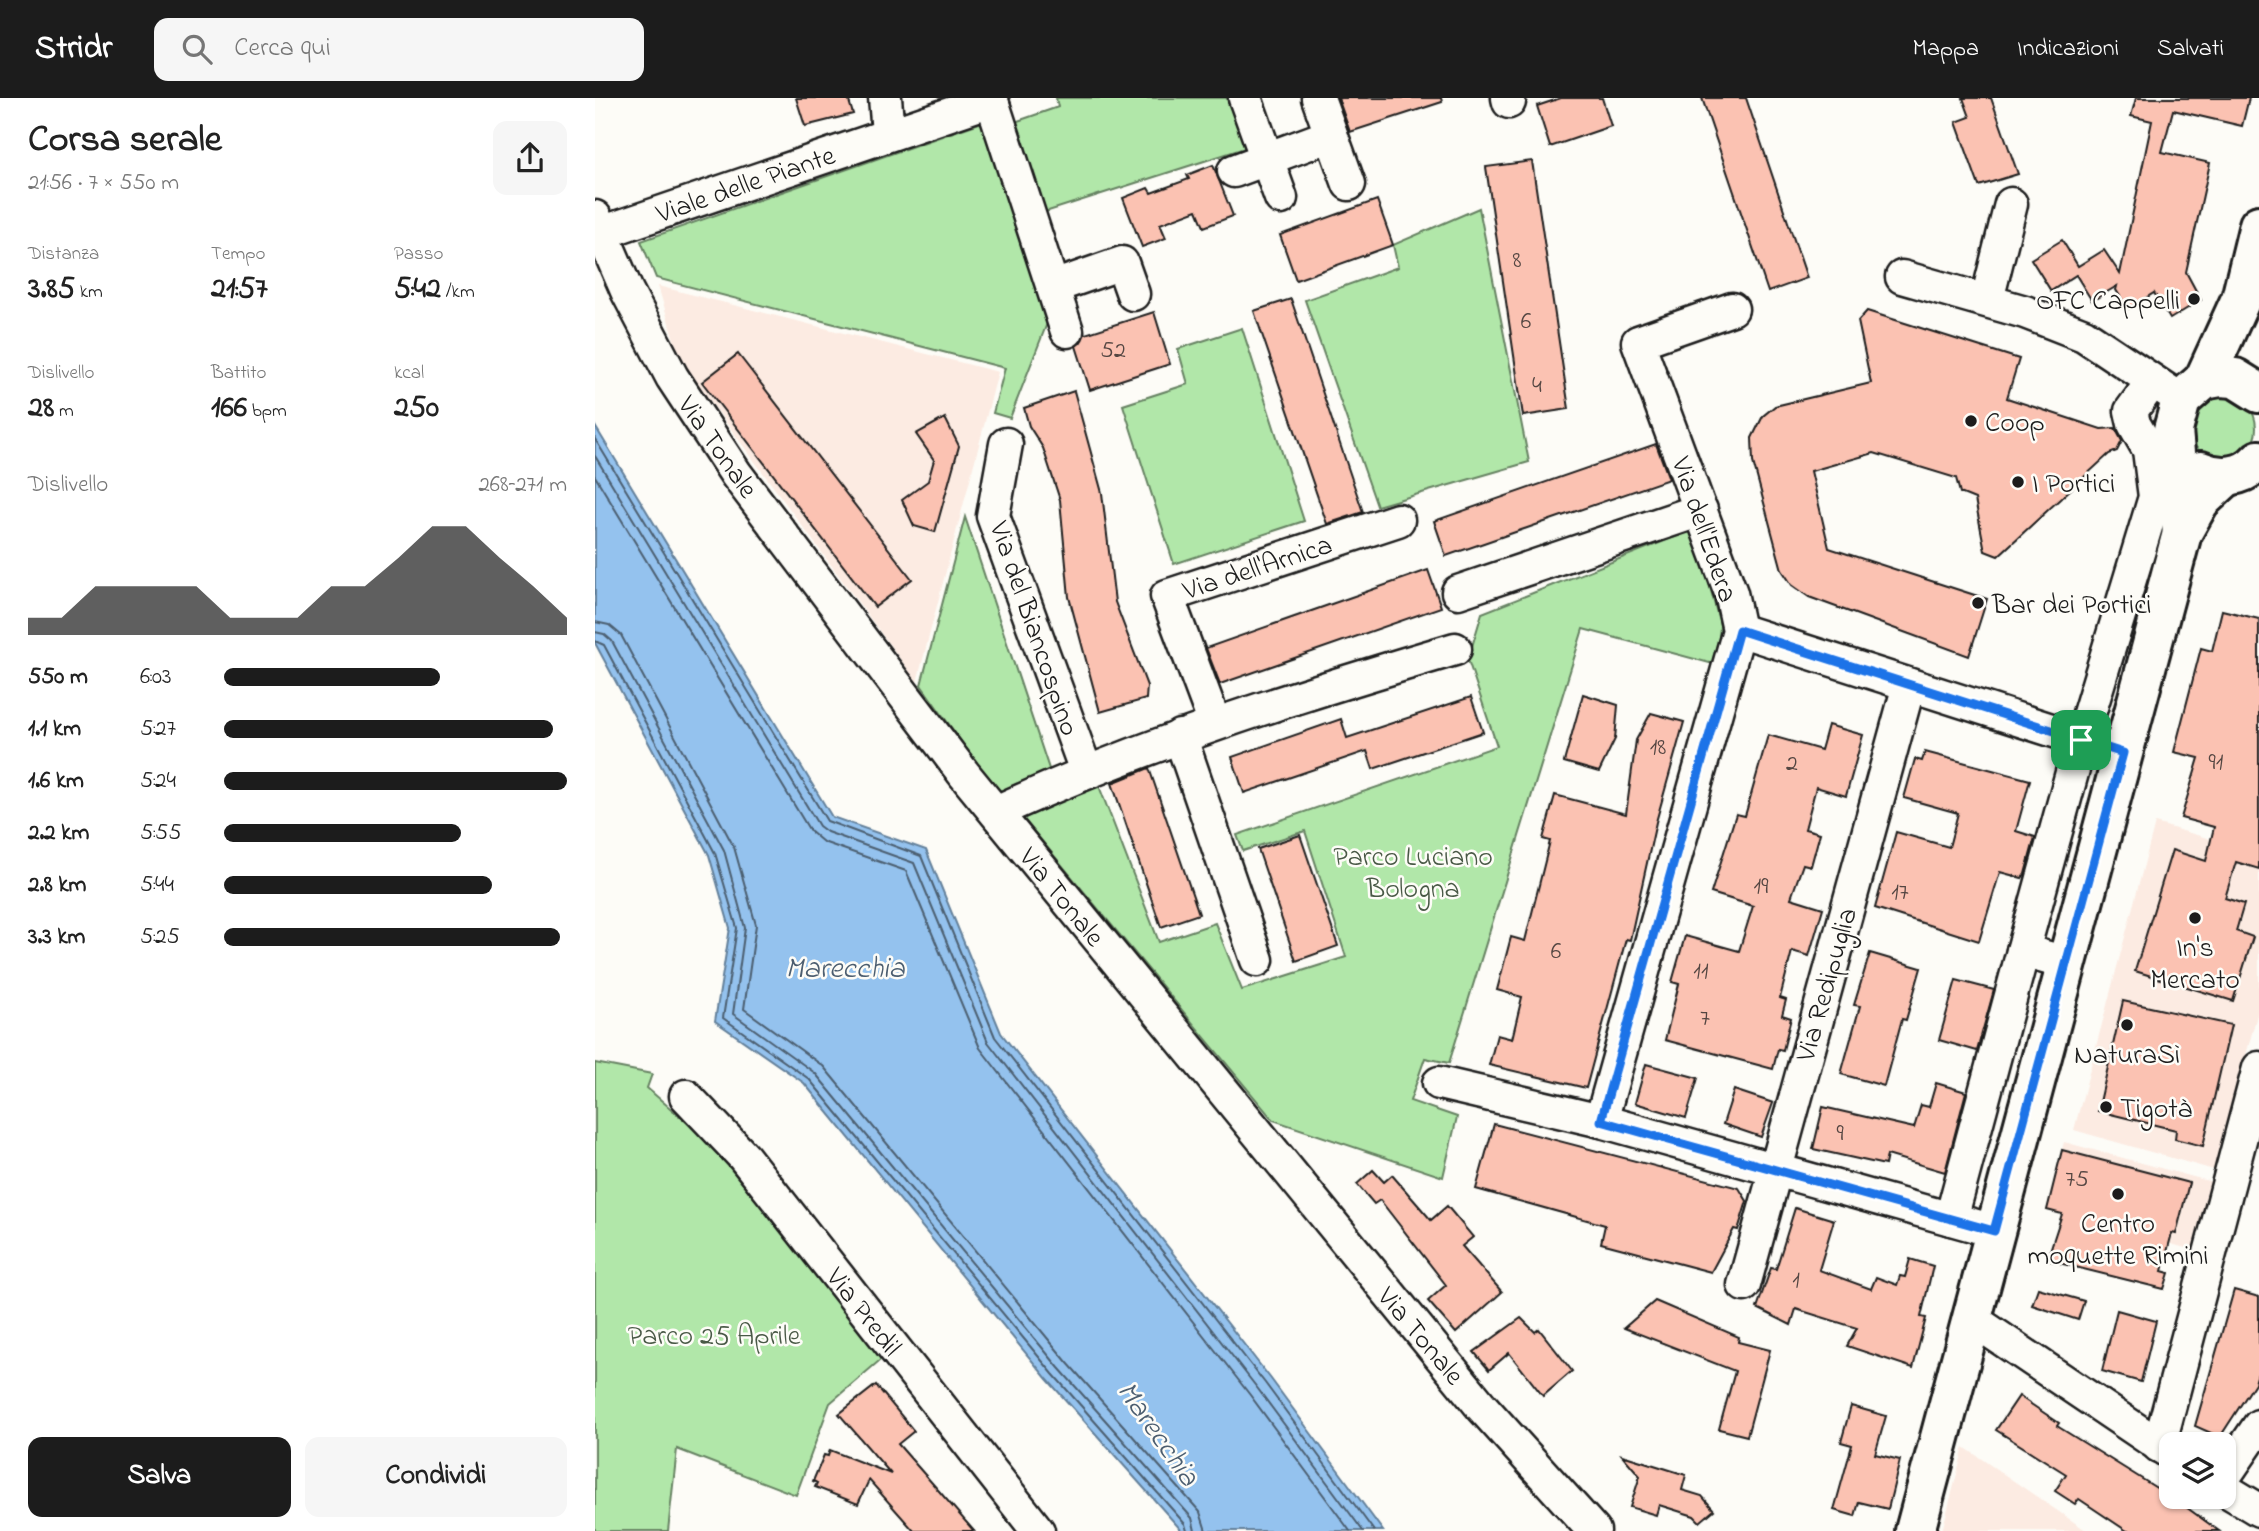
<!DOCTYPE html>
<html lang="it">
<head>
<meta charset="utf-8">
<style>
	:root { --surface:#fff; --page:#f6f6f6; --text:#222; --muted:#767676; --accent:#1c1c1c }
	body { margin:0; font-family:"Indie Flower",sans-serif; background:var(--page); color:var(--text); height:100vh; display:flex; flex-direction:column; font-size:26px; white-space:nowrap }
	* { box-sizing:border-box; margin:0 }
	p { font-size:23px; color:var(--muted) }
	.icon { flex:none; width:38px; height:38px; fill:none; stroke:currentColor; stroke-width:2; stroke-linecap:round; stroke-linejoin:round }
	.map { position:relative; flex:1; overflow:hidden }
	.sheet { display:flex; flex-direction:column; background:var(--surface); width:595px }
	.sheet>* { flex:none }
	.buttons { position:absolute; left:1564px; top:1334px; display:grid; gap:14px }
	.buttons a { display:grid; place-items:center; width:77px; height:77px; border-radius:14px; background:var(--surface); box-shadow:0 2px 5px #0004; font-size:35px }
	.pin { position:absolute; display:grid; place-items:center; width:60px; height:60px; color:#fff; margin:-30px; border-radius:14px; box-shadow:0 4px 10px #0006 }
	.round { display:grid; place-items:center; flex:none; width:74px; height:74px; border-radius:14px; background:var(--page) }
	.summary { display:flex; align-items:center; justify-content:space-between; height:119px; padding:0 28px }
	h1 { font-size:38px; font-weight:700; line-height:52px }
	.stats { display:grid; grid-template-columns:repeat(3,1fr); gap:10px; height:119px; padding:7px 28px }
	.stats div { display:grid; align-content:center }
	.stats b { font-size:30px; font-weight:700 }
	.stats small { font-size:19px; font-weight:400 }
	.stats p { font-size:19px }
	.chart { height:196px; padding:14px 28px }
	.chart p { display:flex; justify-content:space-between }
	.chart svg { width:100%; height:126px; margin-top:7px; fill:var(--accent); opacity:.7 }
	.cta { display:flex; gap:14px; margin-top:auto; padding:14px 28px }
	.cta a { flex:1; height:80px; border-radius:14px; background:var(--accent); color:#fff; font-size:28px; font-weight:700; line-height:80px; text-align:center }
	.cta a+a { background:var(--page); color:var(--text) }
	ul { padding:0 28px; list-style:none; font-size:23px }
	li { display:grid; grid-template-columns:112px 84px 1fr; align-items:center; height:52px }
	li i { height:18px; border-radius:9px; background:var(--accent) }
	header { display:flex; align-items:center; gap:42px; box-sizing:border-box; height:98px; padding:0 35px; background:var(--accent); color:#fff }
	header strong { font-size:33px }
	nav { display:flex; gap:38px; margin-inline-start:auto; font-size:24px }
	.search { width:490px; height:63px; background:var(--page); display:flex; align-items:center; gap:18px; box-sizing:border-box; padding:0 24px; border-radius:14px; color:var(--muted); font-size:26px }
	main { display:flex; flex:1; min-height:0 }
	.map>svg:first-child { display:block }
</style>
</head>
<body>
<header>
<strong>Stridr</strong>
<div class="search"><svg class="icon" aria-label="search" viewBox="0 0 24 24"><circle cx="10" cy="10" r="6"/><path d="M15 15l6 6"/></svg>Cerca qui</div>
<nav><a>Mappa</a><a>Indicazioni</a><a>Salvati</a></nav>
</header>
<main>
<section class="sheet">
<div class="summary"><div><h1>Corsa serale</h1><p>21:56 · 7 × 550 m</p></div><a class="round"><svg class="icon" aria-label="share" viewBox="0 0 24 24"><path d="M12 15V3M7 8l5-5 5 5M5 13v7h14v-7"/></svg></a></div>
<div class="stats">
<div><p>Distanza</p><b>3.85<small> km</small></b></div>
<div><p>Tempo</p><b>21:57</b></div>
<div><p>Passo</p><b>5:42<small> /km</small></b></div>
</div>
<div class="stats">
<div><p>Dislivello</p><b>28<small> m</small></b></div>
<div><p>Battito</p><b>166<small> bpm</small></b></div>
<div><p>kcal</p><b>250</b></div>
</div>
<div class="chart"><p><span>Dislivello</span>268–271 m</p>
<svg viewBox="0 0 160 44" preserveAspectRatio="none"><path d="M0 44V38L10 38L20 27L30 27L40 27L50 27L60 38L70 38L80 38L90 27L100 27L110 17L120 6L130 6L140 17L150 27L160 38V44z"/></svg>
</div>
<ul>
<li><b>550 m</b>6:03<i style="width:63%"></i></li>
<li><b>1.1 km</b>5:27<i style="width:96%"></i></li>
<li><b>1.6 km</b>5:24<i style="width:100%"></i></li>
<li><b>2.2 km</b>5:55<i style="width:69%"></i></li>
<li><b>2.8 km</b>5:44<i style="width:78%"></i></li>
<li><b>3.3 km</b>5:25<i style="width:98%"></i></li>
</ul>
<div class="cta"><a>Salva</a><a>Condividi</a></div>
</section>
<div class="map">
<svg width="1664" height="1433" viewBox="0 0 1664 1433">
	<rect width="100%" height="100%" fill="#fdfcf7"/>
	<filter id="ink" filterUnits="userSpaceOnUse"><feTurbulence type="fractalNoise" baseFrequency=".0143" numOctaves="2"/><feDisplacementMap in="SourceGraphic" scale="14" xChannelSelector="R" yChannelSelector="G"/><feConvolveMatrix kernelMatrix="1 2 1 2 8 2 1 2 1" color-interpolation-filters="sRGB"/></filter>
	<g filter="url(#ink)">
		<g fill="#fcebe2">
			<polygon points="63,188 403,274 322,584 85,262"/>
			<polygon points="1560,725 1664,755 1664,910 1619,1072 1479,1032"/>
			<polygon points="1469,1044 1617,1084 1598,1152 1451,1112"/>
			<polygon points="1369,1349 1492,1433 1347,1433"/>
		</g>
		<g fill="#b1e7a9" stroke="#668262" stroke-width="2">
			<polygon points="461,0 636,0 653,49 444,116 414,26 463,9"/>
			<polygon points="390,23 456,215 415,320 398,315 410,270 61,180 46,143"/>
			<polygon points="884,110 934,364 782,408 710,202 803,169 798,147"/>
			<polygon points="647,230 709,423 579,466 528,307 593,286 583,251"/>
			<circle cx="1628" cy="330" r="33"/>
			<polygon points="370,419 456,677 403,695 326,587"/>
			<polygon points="1100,431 1125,527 1122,567 988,531 854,965 830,960 815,1003 862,1019 848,1079 678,1022 427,719 504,688 564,844 620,825 647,892 751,859 710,733 648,753 642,737 902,648 873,562 887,515"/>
			<polygon points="0,965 57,976 52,990 112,1042 290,1258 235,1305 201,1397 82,1351 73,1433 0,1433"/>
		</g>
		<polygon fill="#94c2ee" stroke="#64809a" stroke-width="2" points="0,328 237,719 331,752 406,935 676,1281 788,1433 587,1433 452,1281 209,985 120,923 135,830 114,757 0,545"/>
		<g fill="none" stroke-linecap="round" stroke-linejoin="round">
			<g stroke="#4c5e70" stroke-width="2">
				<polyline points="0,341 232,723 326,758 400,939 670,1285 779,1433"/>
				<polyline points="0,358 224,728 232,734 319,765 393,944 663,1291 768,1433"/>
				<polyline points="0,378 215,733 228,744 311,773 385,950 655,1297 755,1433"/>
				<polyline points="0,524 14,527 26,537 139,749 161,827 149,911 228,968 472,1264 605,1414 611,1433"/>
				<polyline points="0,534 9,536 17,543 129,752 150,830 138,916 220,975 464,1270 597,1420 600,1433"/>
				<polyline points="0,543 9,547 120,755 142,830 128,920 214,981 458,1276 590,1426 592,1433"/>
			</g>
		</g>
		<g fill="#fbc2b2" stroke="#1c1c1c" stroke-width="2">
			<polygon points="201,0 253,0 258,16 210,28"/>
			<polygon points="743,0 846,0 847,4 755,34"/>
			<polygon points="966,0 1007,0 1016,28 955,49 942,8"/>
			<polygon points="1107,0 1151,0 1212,180 1173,194"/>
			<polygon points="1368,0 1396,0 1423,76 1384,88 1361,24 1375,19"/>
			<polygon points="1541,0 1654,0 1647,28 1578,12 1567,54 1615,65 1591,174 1606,202 1575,221 1559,195 1533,211 1521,192 1522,188 1497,203 1481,177 1456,193 1436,161 1467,142 1483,168 1509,152 1525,176 1557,23 1536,18"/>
			<polygon points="937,63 974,311 928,318 891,69"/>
			<polygon points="618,67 638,118 609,129 602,112 565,126 571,140 547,149 528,100 553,90 556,95 594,81 592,77"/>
			<polygon points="782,102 798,147 701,182 685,137"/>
			<polygon points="696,201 768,414 732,426 659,213"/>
			<polygon points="1272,213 1424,261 1412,300 1506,331 1520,330 1527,343 1522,353 1514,356 1403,458 1390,453 1380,401 1365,395 1361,380 1279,355 1216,373 1234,450 1392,501 1374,558 1214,499 1197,487 1187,472 1158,364 1157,340 1168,318 1180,308 1276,285 1263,223"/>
			<polygon points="559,214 575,266 495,292 481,248 490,236"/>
			<polygon points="143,256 317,481 280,509 107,284"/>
			<polygon points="479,293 507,395 520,504 552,588 551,601 505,614 474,499 465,402 448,350 434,328 429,310"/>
			<polygon points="350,320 364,348 340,434 319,428 307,402 333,383 339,362 321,336"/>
			<polygon points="1061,346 1074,381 851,458 839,423"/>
			<polygon points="833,472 846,509 625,586 611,550"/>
			<polygon points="1627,512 1664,521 1664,771 1641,764 1630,800 1649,806 1641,833 1658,839 1638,903 1540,873 1577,752 1611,763 1619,729 1586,720 1604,660 1579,654 1606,550 1617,553"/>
			<polygon points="988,596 1023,607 1020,641 1004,674 969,664"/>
			<polygon points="876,599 888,634 778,671 772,653 649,695 637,659 746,621 752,640"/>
			<polygon points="1056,615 1089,624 1061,724 1035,842 1031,841 991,990 894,967 902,937 917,941 927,899 902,892 916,839 930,843 955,743 948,741 960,697 1031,716 1041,642"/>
			<polygon points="1233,627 1268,637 1251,698 1221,689 1210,731 1225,735 1216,768 1208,766 1196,800 1228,810 1214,858 1197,853 1185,900 1191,902 1187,917 1196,920 1188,952 1183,951 1178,971 1070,942 1084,886 1077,884 1090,838 1144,853 1158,808 1116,795 1141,716 1150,718 1173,637 1226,652"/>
			<polygon points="1330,654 1435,682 1421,733 1440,739 1430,776 1427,780 1405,774 1384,843 1280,810 1301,734 1354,749 1363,715 1309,700 1320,661 1327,663"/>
			<polygon points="554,670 604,816 566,829 517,685"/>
			<polygon points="705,737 743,848 701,863 663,751"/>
			<polygon points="1275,855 1326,870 1311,922 1307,921 1289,988 1246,976 1265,908 1259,907"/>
			<polygon points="1361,882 1399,892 1382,953 1344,942"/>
			<polygon points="1528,903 1636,927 1608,1048 1580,1041 1581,1032 1503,1013"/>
			<polygon points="1051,966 1103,980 1091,1020 1040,1005"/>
			<polygon points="1341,985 1371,994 1350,1074 1292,1057 1290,1067 1218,1051 1228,1009 1319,1030 1326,1007 1334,1009"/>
			<polygon points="1139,992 1178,1005 1166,1039 1128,1026"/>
			<polygon points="899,1026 1144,1090 1152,1103 1143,1132 1139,1131 1116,1174 1006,1145 1010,1127 881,1091"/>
			<polygon points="1467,1052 1594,1085 1581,1136 1577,1135 1567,1173 1574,1175 1569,1191 1452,1162 1467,1116 1452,1112"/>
			<polygon points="778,1072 789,1084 797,1077 836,1122 852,1108 878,1139 867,1148 907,1194 861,1235 833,1203 851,1187 785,1102 779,1106 762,1086"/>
			<polygon points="1200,1110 1239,1122 1224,1172 1276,1191 1281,1179 1302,1187 1305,1178 1310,1179 1315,1161 1338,1168 1326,1219 1331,1220 1318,1270 1252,1248 1262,1230 1201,1211 1196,1227 1162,1210 1176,1170 1181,1171"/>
			<polygon points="1443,1190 1489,1203 1483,1222 1437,1207"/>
			<polygon points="1639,1192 1664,1199 1664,1272 1660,1285 1625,1339 1600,1328"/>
			<polygon points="1060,1203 1144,1239 1143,1244 1175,1252 1152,1338 1124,1331 1140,1273 1029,1230"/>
			<polygon points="1522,1212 1561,1223 1546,1284 1507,1273"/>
			<polygon points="926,1220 940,1234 944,1231 977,1273 948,1298 914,1255 894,1272 879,1254"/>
			<polygon points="281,1287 319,1333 303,1346 379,1433 319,1433 274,1382 263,1406 220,1389 222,1385 218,1383 229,1357 233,1358 235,1352 296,1376 244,1316"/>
			<polygon points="1424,1298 1464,1325 1462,1328 1584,1404 1624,1433 1532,1433 1484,1401 1480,1406 1460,1393 1471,1376 1401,1332"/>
			<polygon points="1256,1308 1291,1318 1280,1356 1305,1362 1293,1411 1264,1404 1260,1418 1239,1412 1257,1347 1246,1344"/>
			<polygon points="1027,1357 1091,1377 1087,1392 1107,1398 1119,1412 1105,1424 1099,1418 1064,1407 1061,1417 1035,1409 1045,1378"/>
		</g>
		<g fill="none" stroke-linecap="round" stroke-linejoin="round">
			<defs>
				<g id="minor">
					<polyline points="290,0 293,35"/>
					<polyline points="396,0 472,233"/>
					<polyline points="650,0 686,100"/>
					<polyline points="723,0 754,86"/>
					<polyline points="913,0 914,4"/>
					<polyline points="639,73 736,37"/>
					<polyline points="0,119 32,193 77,279 141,376 369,676 887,1309 999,1433"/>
					<polyline points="6,135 396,2"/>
					<polyline points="1307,179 1430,214 1489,237 1576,295"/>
					<polyline points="458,189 527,165 538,196"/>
					<polyline points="1392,202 1416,106"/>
					<polyline points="411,346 398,418 491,673"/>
					<polyline points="863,494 1106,412"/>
					<polyline points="1144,532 1528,655"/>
					<polyline points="620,626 572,498 803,422"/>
					<polyline points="585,638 662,862"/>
					<path d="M 401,714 C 548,646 704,597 860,551"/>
					<polyline points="1471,865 1428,853 1486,642 1560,399 1554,352 1539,326 1536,313 1557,284"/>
					<polyline points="844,985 1006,1023 1399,1133"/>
					<polyline points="91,998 149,1059 443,1433"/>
					<polyline points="1006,1023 1144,532 1136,495 1043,244 1137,211"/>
					<polyline points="1356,1121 1428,853"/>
					<polyline points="1149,1187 1314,587"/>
					<polyline points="1377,1221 1577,1356"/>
					<polyline points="1564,1348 1664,970"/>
					<polyline points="1629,1379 1664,1328"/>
					<polyline points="1629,1391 1664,1412"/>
				</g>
				<g id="major">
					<polyline points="1609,282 1646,201 1664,127"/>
					<path d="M 1606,373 C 1626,382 1649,379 1664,362"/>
					<polyline points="1587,435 1578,332 1586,302 1609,282 1625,279 1640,280 1664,295"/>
					<polyline points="1320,1433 1587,435 1605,403 1631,379"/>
				</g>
			</defs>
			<use href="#minor" stroke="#1c1c1c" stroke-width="37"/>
			<use href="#major" stroke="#1c1c1c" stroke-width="44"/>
			<use href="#minor" stroke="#fdfcf7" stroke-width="32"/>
			<use href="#major" stroke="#fdfcf7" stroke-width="38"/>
		</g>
	</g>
	<g fill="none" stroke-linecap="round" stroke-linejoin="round" filter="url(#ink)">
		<defs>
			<polygon id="route" points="1144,532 1528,655 1399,1133 1006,1023"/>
		</defs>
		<use href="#route" stroke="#fff" stroke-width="14"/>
		<use href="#route" stroke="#1a73e8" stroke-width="9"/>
	</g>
	<g fill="#1c1c1c" stroke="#fdfcf7" stroke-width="2.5">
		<circle cx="1599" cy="201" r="7"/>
		<circle cx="1376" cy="323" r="7"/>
		<circle cx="1423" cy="384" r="7"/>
		<circle cx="1383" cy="505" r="7"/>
		<circle cx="1600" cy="820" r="7"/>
		<circle cx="1532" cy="927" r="7"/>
		<circle cx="1511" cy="1009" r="7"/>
		<circle cx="1523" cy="1096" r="7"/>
	</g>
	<g text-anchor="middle" stroke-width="5" stroke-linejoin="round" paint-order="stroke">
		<g font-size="24" fill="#544642">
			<text x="922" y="169">8</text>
			<text x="931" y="230">6</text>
			<text x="518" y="259">52</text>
			<text x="942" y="294">4</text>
			<text x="1063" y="656">18</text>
			<text x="1621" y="671">91</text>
			<text x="1197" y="672">2</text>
			<text x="1166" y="795">19</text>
			<text x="1305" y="801">17</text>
			<text x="961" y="860">6</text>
			<text x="1106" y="880">11</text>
			<text x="1110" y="927">7</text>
			<text x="1245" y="1042">9</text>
			<text x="1482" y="1088">75</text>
			<text x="1201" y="1189">1</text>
		</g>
		<g font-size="28" fill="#1c1c1c" stroke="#fdfcf7">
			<text transform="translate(150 85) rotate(-19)" y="10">Viale delle Piante</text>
			<text transform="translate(124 348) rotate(55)" y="10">Via Tonale</text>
			<text transform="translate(1111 431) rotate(71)" y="10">Via dell'Edera</text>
			<text transform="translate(662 468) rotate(-18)" y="10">Via dell'Arnica</text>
			<text transform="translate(441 530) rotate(71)" y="10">Via del Biancospino</text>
			<text transform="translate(468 798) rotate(51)" y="10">Via Tonale</text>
			<text transform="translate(1230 886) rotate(-74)" y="10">Via Redipuglia</text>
			<text transform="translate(270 1213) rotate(52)" y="10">Via Predil</text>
			<text transform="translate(827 1237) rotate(50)" y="10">Via Tonale</text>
		</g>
		<g font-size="28" fill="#1c1c1c" stroke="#fdfcf7" text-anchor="start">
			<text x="1585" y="211" text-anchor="end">OFC Cappelli</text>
			<text x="1390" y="333">Coop</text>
			<text x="1437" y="394">I Portici</text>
			<text x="1397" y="515">Bar dei Portici</text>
			<text x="1600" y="858" text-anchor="middle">In's<tspan x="1600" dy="32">Mercato</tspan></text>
			<text x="1532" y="965" text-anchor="middle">NaturaSì</text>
			<text x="1525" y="1019">Tigotà</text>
			<text x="1523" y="1134" text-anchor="middle">Centro<tspan x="1523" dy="32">moquette Rimini</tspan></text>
		</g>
		<g font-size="28" fill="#495946" stroke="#fdfcf7">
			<text x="818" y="767">Parco Luciano<tspan x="818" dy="32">Bologna</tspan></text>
			<text x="119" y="1246">Parco 25 Aprile</text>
		</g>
		<g font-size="30" font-style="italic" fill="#4c5e70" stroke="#fdfcf7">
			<text x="250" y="879">Marecchia</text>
			<text transform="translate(564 1335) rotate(55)" y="10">Marecchia</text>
		</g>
	</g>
</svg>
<div class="buttons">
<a><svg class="icon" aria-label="layers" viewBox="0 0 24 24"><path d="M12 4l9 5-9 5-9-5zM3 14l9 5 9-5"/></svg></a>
</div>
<div class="pin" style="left:1486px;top:642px;background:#1e9e55"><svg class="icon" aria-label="arrive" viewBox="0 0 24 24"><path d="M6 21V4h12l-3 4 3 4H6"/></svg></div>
</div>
</main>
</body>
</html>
